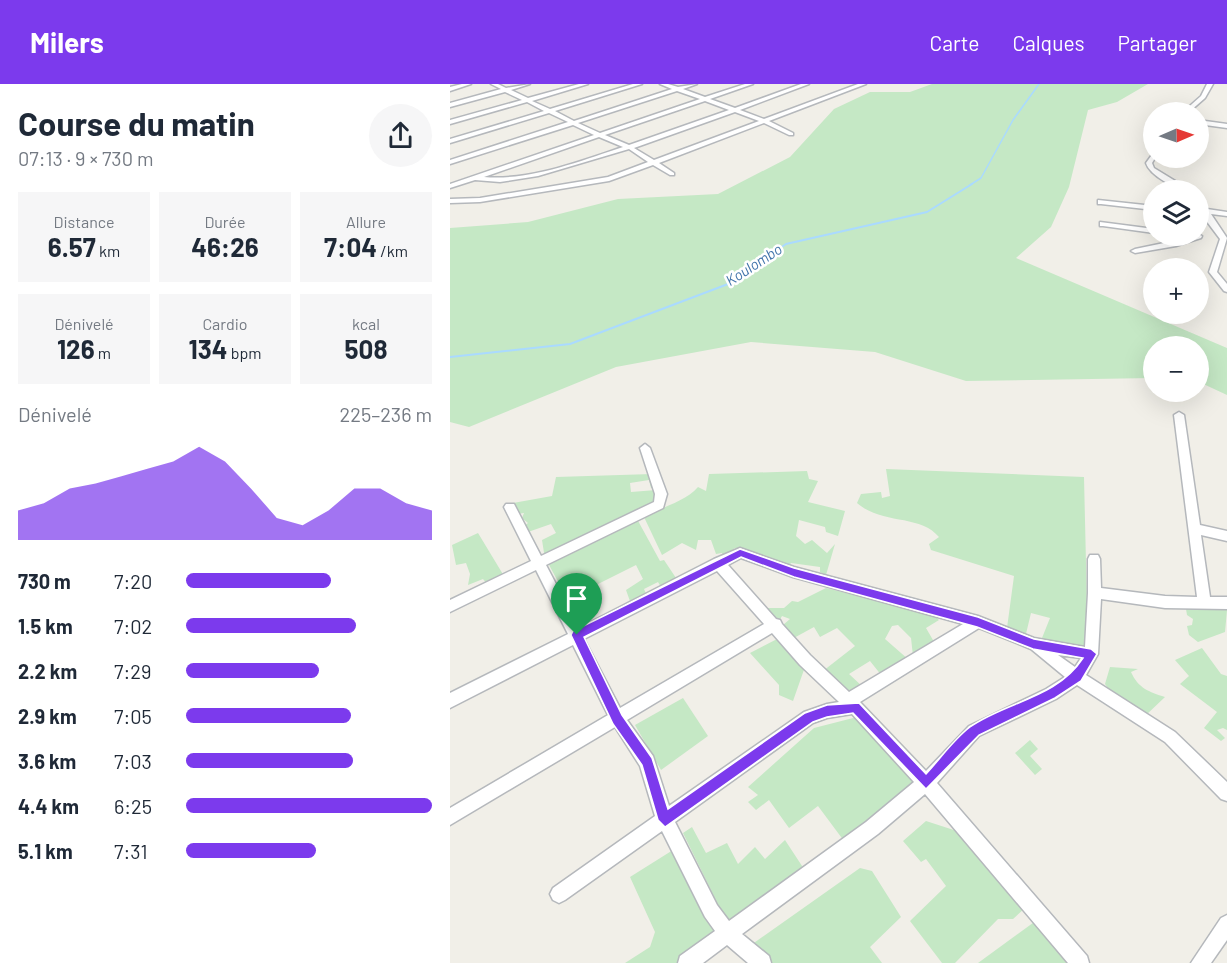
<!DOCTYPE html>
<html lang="fr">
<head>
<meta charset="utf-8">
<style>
	:root { --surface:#fff; --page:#f6f6f7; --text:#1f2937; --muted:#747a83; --accent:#7c3aed }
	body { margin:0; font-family:Barlow,sans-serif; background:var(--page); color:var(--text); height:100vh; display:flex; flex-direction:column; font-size:22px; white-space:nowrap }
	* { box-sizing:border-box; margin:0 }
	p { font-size:20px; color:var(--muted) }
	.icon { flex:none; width:33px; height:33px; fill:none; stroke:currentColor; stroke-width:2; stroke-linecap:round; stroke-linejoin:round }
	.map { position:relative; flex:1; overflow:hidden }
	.drawer { display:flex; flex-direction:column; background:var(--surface); width:450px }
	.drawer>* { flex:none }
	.needle { width:39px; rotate:88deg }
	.controls { position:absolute; left:693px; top:18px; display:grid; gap:12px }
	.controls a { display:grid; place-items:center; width:66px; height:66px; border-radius:50%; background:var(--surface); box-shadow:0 6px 24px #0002; font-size:30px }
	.pin { position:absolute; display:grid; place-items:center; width:51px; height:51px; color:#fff; margin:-62px -26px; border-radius:50% 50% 50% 0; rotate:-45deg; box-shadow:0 0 6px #0007 }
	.pin .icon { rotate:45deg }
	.round { display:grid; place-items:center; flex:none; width:63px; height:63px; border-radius:32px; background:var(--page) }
	.headline { display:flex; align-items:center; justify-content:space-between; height:102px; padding:0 18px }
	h1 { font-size:33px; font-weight:700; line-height:45px }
	.metrics { display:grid; grid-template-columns:repeat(3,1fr); gap:9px; height:102px; padding:6px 18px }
	.metrics div { display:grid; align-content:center; border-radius:0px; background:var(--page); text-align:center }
	.metrics b { font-size:26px; font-weight:700 }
	.metrics small { font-size:16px; font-weight:400 }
	.metrics p { font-size:16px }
	.chart { height:168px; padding:12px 18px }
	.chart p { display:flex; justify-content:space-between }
	.chart svg { width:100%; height:108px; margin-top:6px; fill:var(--accent); opacity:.7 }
	ul { padding:0 18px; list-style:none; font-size:20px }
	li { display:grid; grid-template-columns:96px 72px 1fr; align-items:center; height:45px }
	li i { height:15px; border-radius:8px; background:var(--accent) }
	header { display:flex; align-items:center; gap:36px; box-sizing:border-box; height:84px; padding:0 30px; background:var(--accent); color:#fff }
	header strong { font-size:28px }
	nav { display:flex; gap:33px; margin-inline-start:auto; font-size:21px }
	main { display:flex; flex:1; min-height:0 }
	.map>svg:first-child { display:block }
</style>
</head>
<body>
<header>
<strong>Milers</strong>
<nav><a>Carte</a><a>Calques</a><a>Partager</a></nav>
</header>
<main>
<section class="drawer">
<div class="headline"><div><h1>Course du matin</h1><p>07:13 · 9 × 730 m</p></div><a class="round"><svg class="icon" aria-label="share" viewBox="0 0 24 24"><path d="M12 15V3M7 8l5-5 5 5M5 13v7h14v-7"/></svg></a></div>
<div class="metrics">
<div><p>Distance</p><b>6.57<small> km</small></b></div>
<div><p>Durée</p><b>46:26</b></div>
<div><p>Allure</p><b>7:04<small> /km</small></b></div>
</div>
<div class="metrics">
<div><p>Dénivelé</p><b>126<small> m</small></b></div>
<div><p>Cardio</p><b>134<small> bpm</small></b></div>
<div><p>kcal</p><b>508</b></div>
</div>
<div class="chart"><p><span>Dénivelé</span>225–236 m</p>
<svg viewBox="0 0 160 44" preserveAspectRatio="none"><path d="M0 44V32L10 29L20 23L30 21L40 18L50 15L60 12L70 6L80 12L90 23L100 35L110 38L120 32L130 23L140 23L150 29L160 32V44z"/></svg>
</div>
<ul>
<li><b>730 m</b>7:20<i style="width:59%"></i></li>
<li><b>1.5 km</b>7:02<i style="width:69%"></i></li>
<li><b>2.2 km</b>7:29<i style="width:54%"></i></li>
<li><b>2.9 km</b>7:05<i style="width:67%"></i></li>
<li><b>3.6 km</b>7:03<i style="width:68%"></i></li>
<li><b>4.4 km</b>6:25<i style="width:100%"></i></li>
<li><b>5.1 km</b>7:31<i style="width:53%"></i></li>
</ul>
</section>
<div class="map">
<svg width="777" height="879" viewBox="0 0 777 879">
	<rect width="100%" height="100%" fill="#f1efe8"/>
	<g fill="#c5e8c5">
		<polygon points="482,0 698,0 667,18 638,26 619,103 601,143 566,174 777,264 777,311 749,298 748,262 704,262 703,294 516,297 425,268 301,258 166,283 19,343 0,338 0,144 78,138 168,115 268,110 340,73 384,25 420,8 460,8"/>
		<path d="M 436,385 L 634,393 L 638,566 L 590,559 L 600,534 L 581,529 L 575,554 L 557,544 L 564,492 L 481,466 L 479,460 L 489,453 C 470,430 432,441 407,419 L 411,410 L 431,408 L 432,414 L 440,412 Z"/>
		<path d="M 357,387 L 359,395 L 368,397 L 358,418 L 395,427 L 388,452 L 376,448 L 375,443 L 349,436 L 346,452 L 355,460 L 362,456 L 377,469 L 385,460 L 376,491 L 370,488 L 370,483 L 341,479 L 338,484 L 285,464 L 273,473 L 272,469 L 266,470 L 261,456 L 248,456 L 246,466 L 232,459 L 212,471 L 194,433 C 211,423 235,418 248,403 L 256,407 L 259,390 Z"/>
		<polygon points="202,390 207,404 201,404 199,396 180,399 181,408 206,406 206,421 95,475 92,456 106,449 101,440 78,448 74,442 78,439 72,434 74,429 67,430 63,419 102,412 106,393"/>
		<polygon points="187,435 210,477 214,476 226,494 212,505 208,498 194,505 197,512 181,520 176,506 193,495 186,481 134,507 112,505 98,479"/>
		<polygon points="28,449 54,492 38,501 33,495 18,501 20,490 16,479 6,481 2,461"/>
		<polygon points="376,504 484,531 489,536 476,544 487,563 463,572 461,554 448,541 442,542 435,555 459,576 432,592 420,577 399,590 414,604 399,611 373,587 405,562 387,544 370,553 364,543 342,555 333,541 340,535 332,532 328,539 314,524 334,524 342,517 348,518"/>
		<polygon points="736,525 777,526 775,548 748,558 739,551 737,542 742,541 743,535 737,531"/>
		<polygon points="331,553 356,580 343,617 329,611 329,601 300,569"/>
		<polygon points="752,564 771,590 777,592 777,646 773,644 767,646 775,654 771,657 754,644 767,628 730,600 739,592 725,576"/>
		<path d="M 660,583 L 688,585 L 681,588 C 688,604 699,608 715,613 L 695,632 L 665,614 L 655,600 Z"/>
		<polygon points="233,614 258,652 211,686 185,641"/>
		<polygon points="407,633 466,698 394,757 368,722 339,744 319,716 306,726 298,718 308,711 298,703 364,644"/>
		<polygon points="580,656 588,665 580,672 592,685 585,691 565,669"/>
		<polygon points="476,737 513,749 576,823 563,835 548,835 505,879 492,879 460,837 496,802 476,775 471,778 453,757"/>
		<polygon points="242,743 256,769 277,759 288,780 305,763 315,775 335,756 354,785 278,841 233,749"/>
		<polygon points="223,766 268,849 230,879 175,879 200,863 205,848 180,793"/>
		<polygon points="410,784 422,787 451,833 420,863 432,879 316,879 301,861"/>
		<polygon points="587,836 622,879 528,879"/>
	</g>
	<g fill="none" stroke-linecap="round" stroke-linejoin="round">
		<polyline stroke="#aadaff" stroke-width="1.5" points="520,101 531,94 563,36 589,0"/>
		<polyline stroke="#aadaff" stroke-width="2" points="0,273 120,260 278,200 336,160 477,128 522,100"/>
		<defs>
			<g id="minor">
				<polygon points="12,0 21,0 0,7 0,3"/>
				<path d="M 41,0 L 48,0 L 56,4 L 80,0 L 61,6 L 78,14 L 129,0 L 138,0 L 82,17 L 100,25 L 183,0 L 192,0 L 105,27 L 124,37 L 222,5 L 210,0 L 218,0 L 228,3 L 247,0 L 233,5 L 255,13 L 295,0 L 303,0 L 260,15 L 285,24 L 351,0 L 359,0 L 290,26 L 314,35 L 408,0 L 416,0 L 319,37 L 343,49 L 343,51 L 339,51 L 314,39 L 209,79 L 224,89 L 224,91 L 220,91 L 203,81 L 159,97 L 30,118 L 0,119 L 0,115 L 30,114 L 158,93 L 198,78 L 179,65 L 88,92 L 50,98 L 25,96 L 0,104 L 0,100 L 144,51 L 123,41 L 0,80 L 0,76 L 118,38 L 99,29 L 0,59 L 0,55 L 94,27 L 77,18 L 0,40 L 0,36 L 72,16 L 55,8 L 0,23 L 0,19 L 51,5 ZM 227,7 L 250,15 L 150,49 L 128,39 ZM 255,17 L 279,26 L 179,61 L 155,51 ZM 285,28 L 309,37 L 204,76 L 184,64 ZM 149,53 L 173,63 C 130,77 80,97 34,93 Z"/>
				<polygon points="757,0 763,0 755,14 739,28 733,28 751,12"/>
				<polygon points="748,36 777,40 777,44 748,40"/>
				<path d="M 704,68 L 704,74 L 705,74 L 702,79 L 704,84 L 740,106 C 727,106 700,92 696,79 Z"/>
				<polygon points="748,115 757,125 777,128 777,132 761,130 777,154 767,188 777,200 777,208 774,207 759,188 770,155 749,127"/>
				<polygon points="648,116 704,122 704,126 651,120 648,120"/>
				<polygon points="650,138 704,145 704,149 653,142 650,142"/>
				<polygon points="748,150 752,152 751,154 726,162 685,169 681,167 685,165 748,152"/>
				<path d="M 729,328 L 734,331 L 750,441 L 777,447 L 777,457 L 751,451 L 760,513 L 777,513 L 777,525 L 715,524 L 651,515 L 648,570 L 636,591 L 725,648 L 777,698 L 777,717 L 771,715 L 715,658 L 627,601 L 606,615 L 529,652 L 487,699 L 637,872 L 639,879 L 618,879 L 475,710 L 428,750 L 292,850 L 319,872 L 321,879 L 298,879 L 277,861 L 253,879 L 228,879 L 230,872 L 265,847 L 255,833 L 212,747 L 115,816 L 109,819 L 103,816 L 100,810 L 103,804 L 205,732 L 190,682 L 165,643 L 0,741 L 0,724 L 158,631 L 123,561 L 0,624 L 0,609 L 118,550 L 86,486 L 0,528 L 0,516 L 81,477 L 54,423 L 56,420 L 64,420 L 91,472 L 204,418 L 205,410 L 190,364 L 195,360 L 200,364 L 217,410 L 213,424 L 96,481 L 129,544 L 264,475 L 290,464 L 344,483 L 528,532 L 584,554 L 635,563 L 638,509 L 638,475 L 640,471 L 648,471 L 650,475 L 651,504 L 715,512 L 747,513 L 724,331 ZM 291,474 L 343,493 L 513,540 L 399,608 L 360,571 L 332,540 L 330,536 L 326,535 L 278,481 ZM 267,487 L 314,540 L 170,624 L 134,555 ZM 529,544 L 581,565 L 615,593 L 596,605 L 519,642 L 476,687 L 410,618 ZM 322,549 L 350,581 L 389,618 L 377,620 L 354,628 L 219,722 L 203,672 L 177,636 ZM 608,571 L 631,574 L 625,583 ZM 402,630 L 464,698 L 416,738 L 279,837 L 267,821 L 225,738 L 363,639 L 377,634 Z"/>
				<polygon points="777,831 777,856 761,879 741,879 771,834"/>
			</g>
		</defs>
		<use href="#minor" stroke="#b5b8bc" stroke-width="3"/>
		<use href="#minor" fill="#fff" fill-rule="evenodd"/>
	</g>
	<path fill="#7c3aed" stroke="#fff" stroke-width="1.5" fill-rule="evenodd" d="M 290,465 L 344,484 L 528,533 L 584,555 L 641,565 L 647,570 L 631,597 L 605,614 L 529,651 L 476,705 L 403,629 L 377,633 L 363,638 L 215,743 L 208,736 L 192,681 L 163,640 L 121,551 L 123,547 ZM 291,473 L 344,493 L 527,543 L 583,565 L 633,574 C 606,615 557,617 520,643 C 504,655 490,675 476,690 L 409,619 L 377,621 L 355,629 L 218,725 L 202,674 L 172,631 L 134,553 Z"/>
	<g text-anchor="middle" stroke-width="5" stroke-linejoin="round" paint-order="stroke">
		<g font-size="15" font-style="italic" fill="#4174aa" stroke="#fff">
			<text transform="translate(304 181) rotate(-33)" y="5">Koulombo</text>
		</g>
	</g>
</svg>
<div class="controls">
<a><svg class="needle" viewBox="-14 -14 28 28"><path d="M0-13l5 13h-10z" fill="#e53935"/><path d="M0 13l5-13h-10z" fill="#747a83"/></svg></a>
<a><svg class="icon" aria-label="layers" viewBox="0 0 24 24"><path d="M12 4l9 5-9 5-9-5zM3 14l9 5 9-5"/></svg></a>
<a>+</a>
<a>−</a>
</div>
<div class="pin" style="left:127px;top:551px;background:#1e9e55"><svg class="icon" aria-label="arrive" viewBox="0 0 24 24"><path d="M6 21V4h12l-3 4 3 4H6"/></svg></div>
</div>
</main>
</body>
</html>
